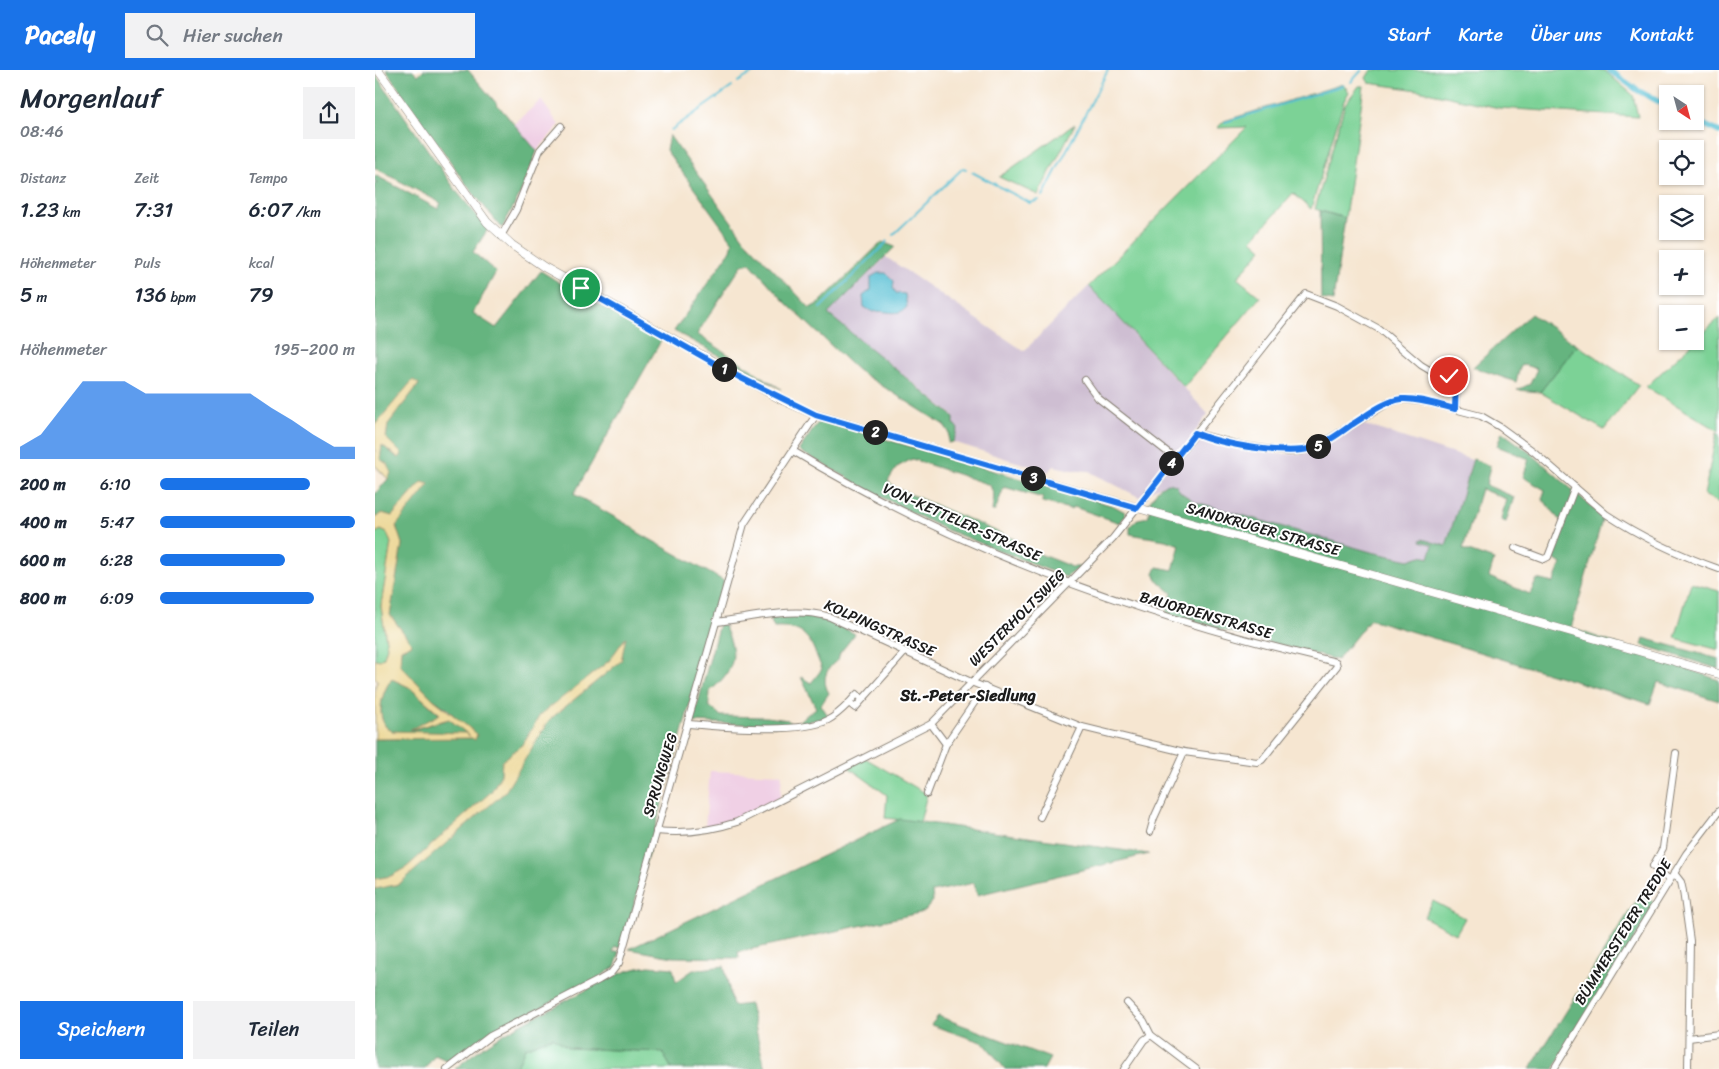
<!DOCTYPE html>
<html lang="de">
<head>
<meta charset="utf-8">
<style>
	:root { --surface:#fff; --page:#f2f2f3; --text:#1f2937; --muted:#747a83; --accent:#1a73e8 }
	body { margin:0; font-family:Sriracha,sans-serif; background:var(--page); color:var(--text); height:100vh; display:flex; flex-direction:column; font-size:19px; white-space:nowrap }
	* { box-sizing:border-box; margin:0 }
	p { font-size:16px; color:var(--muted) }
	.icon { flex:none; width:28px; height:28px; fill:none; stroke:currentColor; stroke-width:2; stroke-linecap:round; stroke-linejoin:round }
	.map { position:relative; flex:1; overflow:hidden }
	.details { display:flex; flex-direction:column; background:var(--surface); width:375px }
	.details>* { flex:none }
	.needle { width:32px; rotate:144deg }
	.buttons { position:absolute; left:1284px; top:15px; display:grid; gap:10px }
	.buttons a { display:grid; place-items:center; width:45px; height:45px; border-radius:0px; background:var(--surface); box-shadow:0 1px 4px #0004; font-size:25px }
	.pin { position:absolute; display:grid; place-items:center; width:42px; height:42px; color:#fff; margin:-21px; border:2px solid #fff; border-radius:50%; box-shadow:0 1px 5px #0007 }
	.km { position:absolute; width:25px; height:25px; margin:-12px; border-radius:50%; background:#222; color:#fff; font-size:14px; line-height:25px; text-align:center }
	.round { display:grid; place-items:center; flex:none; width:52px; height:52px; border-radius:0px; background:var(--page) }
	.headline { display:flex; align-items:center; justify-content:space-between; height:85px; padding:0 20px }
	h1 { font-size:28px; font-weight:600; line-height:38px }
	.stats { display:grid; grid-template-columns:repeat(3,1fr); gap:8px; height:85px; padding:5px 20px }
	.stats div { display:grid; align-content:center }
	.stats b { font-size:21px; font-weight:600 }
	.stats small { font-size:14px; font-weight:400 }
	.stats p { font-size:14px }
	.chart { height:140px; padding:10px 20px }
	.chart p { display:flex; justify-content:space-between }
	.chart svg { width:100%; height:90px; margin-top:5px; fill:var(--accent); opacity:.7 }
	.cta { display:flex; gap:10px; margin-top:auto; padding:10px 20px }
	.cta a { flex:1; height:58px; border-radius:0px; background:var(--accent); color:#fff; font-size:20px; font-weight:600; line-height:58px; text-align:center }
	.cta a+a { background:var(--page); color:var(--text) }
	ul { padding:0 20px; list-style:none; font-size:16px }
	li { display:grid; grid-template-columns:80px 60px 1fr; align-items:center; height:38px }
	li i { height:12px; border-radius:6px; background:var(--accent) }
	header { display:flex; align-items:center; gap:30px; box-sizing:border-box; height:70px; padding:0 25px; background:var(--accent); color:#fff }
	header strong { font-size:24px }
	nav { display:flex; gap:28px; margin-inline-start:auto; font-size:18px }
	.search { width:350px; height:45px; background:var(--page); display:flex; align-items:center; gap:12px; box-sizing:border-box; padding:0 18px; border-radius:0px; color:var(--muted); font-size:19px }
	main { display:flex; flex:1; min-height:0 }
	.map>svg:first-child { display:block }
</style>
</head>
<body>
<header>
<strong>Pacely</strong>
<div class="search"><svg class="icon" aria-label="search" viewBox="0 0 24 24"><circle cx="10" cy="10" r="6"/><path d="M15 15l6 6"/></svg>Hier suchen</div>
<nav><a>Start</a><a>Karte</a><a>Über uns</a><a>Kontakt</a></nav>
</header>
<main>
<section class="details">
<div class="headline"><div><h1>Morgenlauf</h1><p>08:46</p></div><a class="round"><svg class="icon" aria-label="share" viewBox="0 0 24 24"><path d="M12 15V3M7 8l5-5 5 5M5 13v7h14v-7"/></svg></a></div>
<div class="stats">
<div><p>Distanz</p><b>1.23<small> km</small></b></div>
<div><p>Zeit</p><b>7:31</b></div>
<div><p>Tempo</p><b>6:07<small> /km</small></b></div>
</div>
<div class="stats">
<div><p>Höhenmeter</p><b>5<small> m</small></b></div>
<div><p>Puls</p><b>136<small> bpm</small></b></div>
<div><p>kcal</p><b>79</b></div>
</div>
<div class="chart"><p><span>Höhenmeter</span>195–200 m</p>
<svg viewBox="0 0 160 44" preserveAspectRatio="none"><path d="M0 44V38L10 32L20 19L30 6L40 6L50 6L60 12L70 12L80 12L90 12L100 12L110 12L120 19L130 25L140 32L150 38L160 38V44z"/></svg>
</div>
<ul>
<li><b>200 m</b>6:10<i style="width:77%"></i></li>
<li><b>400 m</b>5:47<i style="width:100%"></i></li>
<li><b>600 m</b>6:28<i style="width:64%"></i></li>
<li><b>800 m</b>6:09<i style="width:79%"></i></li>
</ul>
<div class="cta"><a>Speichern</a><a>Teilen</a></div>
</section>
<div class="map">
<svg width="1344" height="999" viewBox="0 0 1344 999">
	<rect width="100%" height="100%" fill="#fff"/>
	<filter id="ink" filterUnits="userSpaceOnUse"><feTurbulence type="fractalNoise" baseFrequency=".02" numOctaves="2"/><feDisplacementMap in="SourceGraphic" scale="10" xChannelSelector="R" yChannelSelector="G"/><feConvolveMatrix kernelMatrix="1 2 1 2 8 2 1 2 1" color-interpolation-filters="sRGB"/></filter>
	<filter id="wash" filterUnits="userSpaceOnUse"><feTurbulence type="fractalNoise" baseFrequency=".0096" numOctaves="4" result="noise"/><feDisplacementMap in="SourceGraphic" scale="20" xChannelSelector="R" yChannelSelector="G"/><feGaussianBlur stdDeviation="1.12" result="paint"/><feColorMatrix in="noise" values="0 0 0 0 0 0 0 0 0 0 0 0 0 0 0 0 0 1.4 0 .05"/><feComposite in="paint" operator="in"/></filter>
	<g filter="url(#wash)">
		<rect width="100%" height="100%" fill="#f6e6d1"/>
		<g fill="#f0d0e5">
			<polygon points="166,30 184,55 162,81 139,54"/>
			<polygon points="335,701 407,704 405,728 348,754 330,757"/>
		</g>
		<path fill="#cebed2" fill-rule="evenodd" d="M 511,187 L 649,281 L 714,216 L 833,344 L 817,366 L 824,369 L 904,384 L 924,384 L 941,379 L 987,354 L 1097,390 L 1071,476 L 1047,471 L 1058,475 L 1054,488 L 1046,486 L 1034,490 L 996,482 L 820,432 L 792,413 L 764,427 L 713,401 L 697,400 L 679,396 L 674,402 L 578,372 L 583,359 L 579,354 L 579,346 L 453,244 ZM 511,203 L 519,211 L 518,218 L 521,223 L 530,224 L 515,242 L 507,240 L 498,242 L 488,227 L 496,220 L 497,207 Z"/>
		<g fill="#7cd296" stroke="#4c7759">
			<polygon points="996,0 1229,0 1258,25 1263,47 1124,38 1043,20 994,13 991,8"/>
			<polygon points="968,14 974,22 969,31 936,139 918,123 877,170 887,179 862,208 885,227 809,317 714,216 872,57 842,58 849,51"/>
			<polygon points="984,16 989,16 970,148 940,139 970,34"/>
			<polygon points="700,54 663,125 624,107"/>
			<polygon points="1344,248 1344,361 1271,317"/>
			<polygon points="1202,275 1264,315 1229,360 1165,322"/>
			<polygon points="1342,362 1344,363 1344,433 1329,425"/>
			<polygon points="6,460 12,463 16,473 6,536 12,577 9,587 5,590 0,589 0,463"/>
			<polygon points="1316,513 1344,521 1344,580 1300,568"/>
			<polygon points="490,688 552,724 545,752 510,748 512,725 472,696"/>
			<polygon points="1058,831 1090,848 1081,864 1049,847"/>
			<polygon points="178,967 194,978 287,982 297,999 141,999 150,977"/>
		</g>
		<g fill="#65b47f" stroke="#40684e">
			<polygon points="11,0 38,0 43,5 48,0 93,0 162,81 145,124 127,158 94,118"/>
			<path d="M 0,4 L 82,122 L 113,159 L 98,182 L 121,202 L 98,243 L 121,258 L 166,201 C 204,226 246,246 287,269 L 199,424 L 262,460 L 262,462 L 349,511 L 247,878 L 240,877 L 238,882 L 245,882 L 240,897 L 220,910 L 115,963 L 78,989 L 71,990 L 60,985 L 50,999 L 0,998 L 0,819 L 24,814 L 129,722 L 174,650 L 246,591 L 250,569 L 234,591 L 165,646 L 148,674 L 127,691 L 126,705 L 116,722 L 32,797 L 16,806 L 0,809 L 0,669 L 96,668 L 16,661 C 0,653 5,622 17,609 L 34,617 L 65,645 L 36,660 L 74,649 L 100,670 L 73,639 L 58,629 L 25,595 L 26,579 L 37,574 L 15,545 L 27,474 L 21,456 L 47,412 L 17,446 L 7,443 L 0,448 L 0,424 L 13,409 L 0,395 L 13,408 L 12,394 L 5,389 L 7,375 L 23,388 L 11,368 L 13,354 L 44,314 L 38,311 L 0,355 L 0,114 L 3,113 L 0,111 L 0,105 L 63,139 L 66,133 L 0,98 Z"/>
			<polygon points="294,65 369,169 435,238 444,233 507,172 520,177 453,244 579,347 579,354 583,359 578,372 573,373 574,362 569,355 482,300 410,232 375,193 367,195 322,264 406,319 299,261 356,180 358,172 291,80"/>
			<polygon points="945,141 970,148 958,231 946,229"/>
			<polygon points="1156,244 1202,275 1165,322 1142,320 1155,314 1162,299 1146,294 1141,312 1098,297"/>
			<polygon points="448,351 739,436 750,442 751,445 745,453 699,437 695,439 667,432 668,428 629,417 620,441 617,441 619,426 615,415 537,389 522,397 513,411 521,418 648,473 647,477 697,497 706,497 691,507 567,458 503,425 428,383 424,380 442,354"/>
			<polygon points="1127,362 1158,385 1228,447 1196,558 1344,610 1344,631 1283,612 1275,634 995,549 962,590 791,545 797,523 784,512 779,504 782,497 798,500 805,475 790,470 755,464 755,456 763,449 773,447 776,436 774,433 783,419 792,413 801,415 805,422 820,432 996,482 1034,490 1046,486 1054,488 1058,475 1046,471 1047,469 1071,476 1098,389 1115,396 1111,415 1139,427 1131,452 1126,450 1131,429 1106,419 1088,479 1119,490 1114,507 1155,524 1162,509 1178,513 1186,494 1176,487 1189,454 1167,429 1170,420 1148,407 1154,389 1122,376"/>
			<path d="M 423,546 L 454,550 L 480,564 L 465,583 L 463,590 C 451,598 446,610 454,623 L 446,635 L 454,647 L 425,653 L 425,650 L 441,638 L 426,607 L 436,613 L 447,599 C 435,570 433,556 399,558 L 395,549 Z"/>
			<path d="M 344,554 L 348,554 C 364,584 361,599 335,621 L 334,636 L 346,646 L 392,647 L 413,650 L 416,654 L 406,656 L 318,652 Z"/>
			<polygon points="1269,568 1344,589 1344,599 1267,575"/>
			<polygon points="525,749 774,784 602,825 599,813 557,822 558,831 549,842 363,882 364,888 298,887 254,879"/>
			<polygon points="1266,823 1281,834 1179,999 1155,999"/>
			<path d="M 274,896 L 298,898 L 301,912 L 318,900 L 349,896 L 358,936 L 375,934 L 390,999 L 297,999 L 287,982 L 194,978 L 178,967 L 150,978 L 141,999 L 80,999 C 116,967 158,948 200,926 C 224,914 247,899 274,896 Z"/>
			<polygon points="563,946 675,988 669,999 630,999 609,973 556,955"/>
		</g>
		<g fill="#eeda9e" stroke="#857b5d" fill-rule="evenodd">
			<polygon points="38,310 44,314 13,354 11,368 27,384 24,388 7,375 5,389 12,394 16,403 13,409 0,395 0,355"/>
			<path d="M 47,412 L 54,414 L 21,456 L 27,474 L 15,545 L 37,574 L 26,579 L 25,595 L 58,629 L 102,664 L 100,670 L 97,668 L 0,669 L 0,617 L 3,610 L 0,608 L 0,589 L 5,590 L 9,587 L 12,577 L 6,536 L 16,473 L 12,463 L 6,460 L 0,463 L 0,448 L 7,443 L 17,446 ZM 17,609 L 34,617 L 65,644 L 34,660 L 74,649 L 95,666 L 90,663 L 16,661 C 0,653 5,622 17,609 Z"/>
			<polygon points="251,567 246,591 174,650 130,722 24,814 0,819 0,809 16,806 32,797 116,722 126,705 127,691 148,674 165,645 234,591"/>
		</g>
		<path fill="#57bfd4" stroke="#3a6e78" d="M 503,203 L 511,203 L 519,211 L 518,218 L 521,223 L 530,224 L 532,237 C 523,248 510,239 498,242 L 489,237 L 488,226 L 496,220 L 496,207 Z"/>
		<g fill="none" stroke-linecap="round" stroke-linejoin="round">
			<g stroke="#57bfd4" stroke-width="2">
				<polyline points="363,12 383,0"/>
				<polyline points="976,12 987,0"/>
				<polyline points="850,52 969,15"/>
				<polyline points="296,60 357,17"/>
				<polyline points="597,102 655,133 664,130"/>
				<polyline points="668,126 733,0"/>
				<polyline points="518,165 588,98 591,99"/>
				<polyline points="445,238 513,171"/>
			</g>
			<g stroke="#57bfd4" stroke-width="5.5">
				<polyline points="1234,0 1262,20 1292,36"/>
				<polyline points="1320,50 1344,62"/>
			</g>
		</g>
	</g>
	<g filter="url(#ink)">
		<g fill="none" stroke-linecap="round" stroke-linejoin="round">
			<defs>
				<g id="minor">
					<polyline points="126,166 141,140 165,80 186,56"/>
					<polyline points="710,310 723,328 800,388"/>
					<path d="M 820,363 L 869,376 L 914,382 L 927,381 L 941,377 L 1013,333 L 1026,329 L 1052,332 L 1106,346 L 1125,357 L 1158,381 L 1231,444 C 1266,467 1304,485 1344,499"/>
					<polyline points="1140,478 1169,489 1173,487 1200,417"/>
					<path d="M 341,552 C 378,548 419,536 455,547 L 596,612 L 707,657 L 809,682 L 882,692 L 887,690 L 962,596 L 961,592 C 771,548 585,482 418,381"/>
					<polyline points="487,629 482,624 474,633 480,638 530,582"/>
					<path d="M 314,654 C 346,657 426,664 453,650 C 461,646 468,639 474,633"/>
					<polyline points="556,654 571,674 610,617"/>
					<polyline points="552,724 571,674"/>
					<polyline points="665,747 707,657"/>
					<path d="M 281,761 C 309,764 335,761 362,752 L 556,654 L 738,468 L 931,224 L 962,236 L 1004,259 L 1046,295 L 1056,301 L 1080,308 L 1082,318 L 1080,339"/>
					<polyline points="775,762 779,748 809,682"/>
					<polyline points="1299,803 1306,812 1308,821 1315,871 1313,999"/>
					<polyline points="1295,810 1278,796 1288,778 1301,683"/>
					<polyline points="752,933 769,951 776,965 821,999"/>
					<polyline points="1314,968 1344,964"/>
					<polyline points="72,999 115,966 224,910 236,903 244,893 369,454 441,345"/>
					<polyline points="749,999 769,970 776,965"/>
					<polyline points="1179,999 1311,784 1344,741"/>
				</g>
				<polyline id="tertiary" points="3,0 112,152 137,175 169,197 409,331 441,345 574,384 1344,604"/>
			</defs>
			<use href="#minor" stroke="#898176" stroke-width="8"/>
			<use href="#tertiary" stroke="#898176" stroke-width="9"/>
			<use href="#minor" stroke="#fff" stroke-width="6"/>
			<use href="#tertiary" stroke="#fff" stroke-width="8"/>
		</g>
	</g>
	<g fill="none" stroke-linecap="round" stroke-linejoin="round" filter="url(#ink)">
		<defs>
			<path id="route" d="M 206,218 L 364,307 L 441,345 L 762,438 L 820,363 C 845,374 915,387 940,377 C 953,372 965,363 976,355 C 991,346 1009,331 1027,329 C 1044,328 1063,335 1080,339 L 1081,310 L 1074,306"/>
		</defs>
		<use href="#route" stroke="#fff" stroke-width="10"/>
		<use href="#route" stroke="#1a73e8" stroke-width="6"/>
	</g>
	<g text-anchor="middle" stroke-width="4" stroke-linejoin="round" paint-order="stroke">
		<g font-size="15" fill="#1c1c1c" stroke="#fff">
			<text transform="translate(587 452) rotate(24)" y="5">VON-KETTELER-STRASSE</text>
			<text transform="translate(888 459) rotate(16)" y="5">SANDKRUGER STRASSE</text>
			<text transform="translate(831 545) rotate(16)" y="5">BAUORDENSTRASSE</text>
			<text transform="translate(642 548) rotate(-45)" y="5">WESTERHOLTSWEG</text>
			<text transform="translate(505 558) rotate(24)" y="5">KOLPINGSTRASSE</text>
			<text transform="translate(285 705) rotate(-73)" y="5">SPRUNGWEG</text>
			<text transform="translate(1248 862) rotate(-58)" y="5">BÜMMERSTEDER TREDDE</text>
		</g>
		<g font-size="16" font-weight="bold" fill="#1c1c1c" stroke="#fff">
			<text x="593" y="631">St.-Peter-Siedlung</text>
		</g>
	</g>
</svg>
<div class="buttons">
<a><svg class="needle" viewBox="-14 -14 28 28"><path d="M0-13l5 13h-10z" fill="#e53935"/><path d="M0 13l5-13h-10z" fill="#747a83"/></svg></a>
<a><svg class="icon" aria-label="locate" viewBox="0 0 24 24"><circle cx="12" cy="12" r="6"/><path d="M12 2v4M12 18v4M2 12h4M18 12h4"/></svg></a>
<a><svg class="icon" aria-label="layers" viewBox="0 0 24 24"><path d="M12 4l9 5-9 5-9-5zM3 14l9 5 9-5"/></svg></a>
<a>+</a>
<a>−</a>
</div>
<div class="pin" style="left:206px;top:218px;background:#1e9e55"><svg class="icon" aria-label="arrive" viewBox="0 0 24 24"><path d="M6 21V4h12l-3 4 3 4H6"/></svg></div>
<div class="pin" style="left:1074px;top:306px;background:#d93025"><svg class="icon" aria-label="check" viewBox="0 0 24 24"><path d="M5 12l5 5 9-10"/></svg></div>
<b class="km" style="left:349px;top:299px">1</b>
<b class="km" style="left:500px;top:362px">2</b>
<b class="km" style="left:658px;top:408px">3</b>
<b class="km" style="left:796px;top:393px">4</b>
<b class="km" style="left:943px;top:376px">5</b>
</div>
</main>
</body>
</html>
